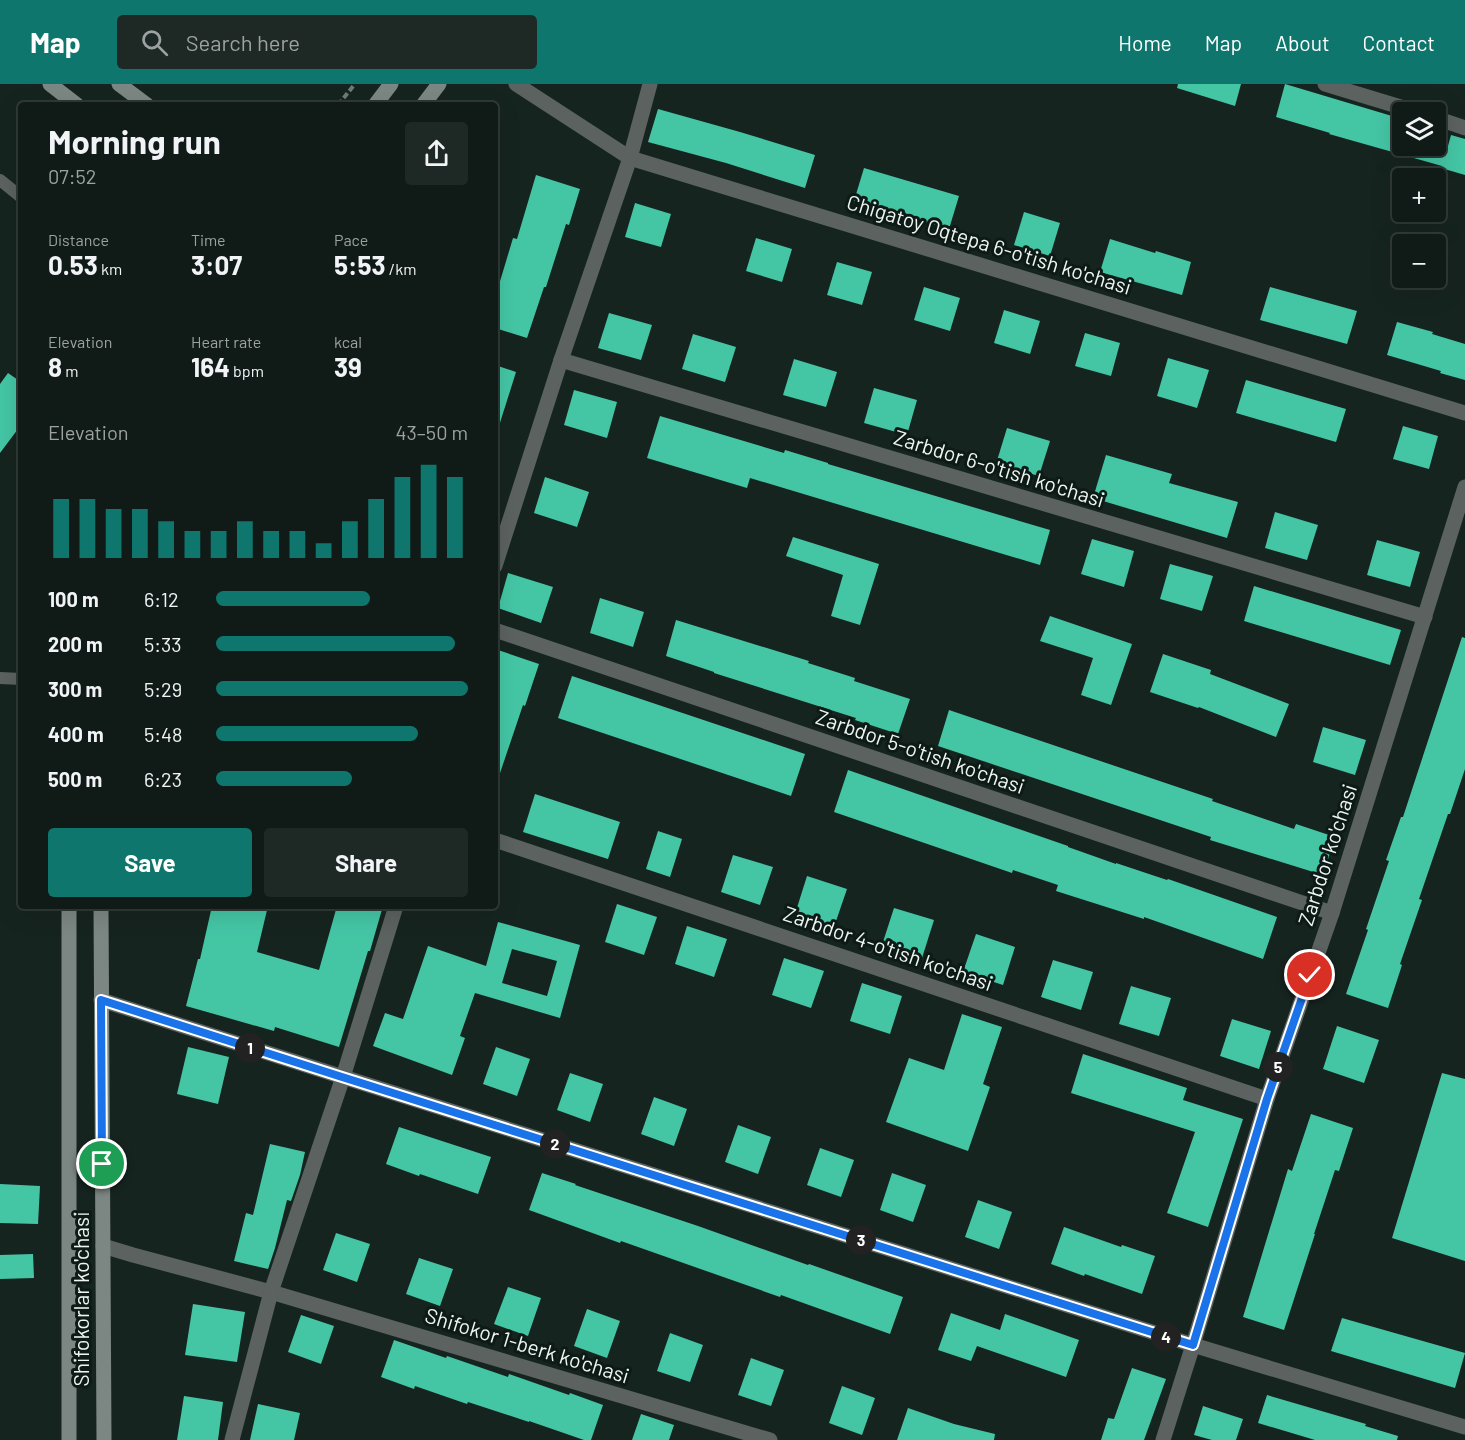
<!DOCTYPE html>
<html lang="en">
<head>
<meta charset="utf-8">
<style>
	:root { --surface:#101b17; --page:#1e2824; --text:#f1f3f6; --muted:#9ca1a1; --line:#303936; --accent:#0f766e }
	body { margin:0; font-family:Barlow,sans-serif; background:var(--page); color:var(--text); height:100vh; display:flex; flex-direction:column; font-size:22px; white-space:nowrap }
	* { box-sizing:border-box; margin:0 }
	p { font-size:20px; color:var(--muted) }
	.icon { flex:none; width:33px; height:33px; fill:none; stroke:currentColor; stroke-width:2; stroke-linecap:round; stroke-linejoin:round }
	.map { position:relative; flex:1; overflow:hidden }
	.details { position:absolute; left:18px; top:18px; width:480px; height:807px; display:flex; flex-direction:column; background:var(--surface); border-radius:6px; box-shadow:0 6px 24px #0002,0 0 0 2px var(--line) }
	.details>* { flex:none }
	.buttons { position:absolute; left:1392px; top:18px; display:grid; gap:12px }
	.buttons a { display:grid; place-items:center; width:54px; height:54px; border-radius:6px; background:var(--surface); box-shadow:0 6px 24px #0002,0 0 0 2px var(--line); font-size:30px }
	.pin { position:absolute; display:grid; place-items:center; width:51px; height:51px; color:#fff; margin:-26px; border:3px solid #fff; border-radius:50%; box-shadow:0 2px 6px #0007 }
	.km { position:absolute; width:30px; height:30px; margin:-15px; border-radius:50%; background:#222; color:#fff; font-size:16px; line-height:30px; text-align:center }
	.round { display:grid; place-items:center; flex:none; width:63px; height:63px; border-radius:6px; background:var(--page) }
	.headline { display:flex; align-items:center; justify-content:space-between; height:102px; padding:0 30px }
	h1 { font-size:33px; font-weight:700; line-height:45px }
	.figures { display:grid; grid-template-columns:repeat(3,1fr); gap:9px; height:102px; padding:6px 30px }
	.figures div { display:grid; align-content:center }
	.figures b { font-size:26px; font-weight:700 }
	.figures small { font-size:16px; font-weight:400 }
	.figures p { font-size:16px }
	.chart { height:168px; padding:12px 30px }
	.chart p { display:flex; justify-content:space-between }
	.chart svg { width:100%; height:108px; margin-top:6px; stroke:var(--accent); stroke-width:6 }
	.primary-button { display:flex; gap:12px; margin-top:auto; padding:12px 30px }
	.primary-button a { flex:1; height:69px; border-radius:6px; background:var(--accent); color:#fff; font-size:24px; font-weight:700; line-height:69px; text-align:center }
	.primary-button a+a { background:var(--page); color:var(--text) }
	ul { padding:0 30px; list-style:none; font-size:20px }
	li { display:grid; grid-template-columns:96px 72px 1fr; align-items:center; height:45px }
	li i { height:15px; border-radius:8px; background:var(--accent) }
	header { display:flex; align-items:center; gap:36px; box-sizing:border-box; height:84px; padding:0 30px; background:var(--accent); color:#fff }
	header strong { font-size:28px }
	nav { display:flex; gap:33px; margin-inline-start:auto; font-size:21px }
	.search { width:420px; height:54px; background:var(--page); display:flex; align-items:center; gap:15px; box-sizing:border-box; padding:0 21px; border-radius:6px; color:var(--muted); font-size:22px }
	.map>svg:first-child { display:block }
</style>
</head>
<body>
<header>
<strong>Map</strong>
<div class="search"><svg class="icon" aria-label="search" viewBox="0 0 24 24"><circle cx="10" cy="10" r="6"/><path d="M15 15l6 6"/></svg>Search here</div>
<nav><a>Home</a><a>Map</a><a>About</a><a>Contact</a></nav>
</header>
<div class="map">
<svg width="1465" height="1356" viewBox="0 0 1465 1356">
	<rect width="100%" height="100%" fill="#16241f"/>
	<g fill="#44c6a5" fill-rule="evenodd">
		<polygon points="1178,0 1241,0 1235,22 1177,4"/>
		<polygon points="1285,0 1402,35 1402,62 1448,62 1451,51 1465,55 1465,91 1441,84 1442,82 1329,50 1330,49 1276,33"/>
		<polygon points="658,25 740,48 815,71 805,104 726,79 648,58"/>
		<polygon points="864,84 959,112 949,145 854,117"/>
		<polygon points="536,91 580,105 569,141 566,140 546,203 544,203 527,254 495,244 495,214 513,154 517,155"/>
		<polygon points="635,119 671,130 661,163 625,153"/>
		<polygon points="1024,128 1060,139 1050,172 1014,161"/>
		<polygon points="756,154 792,165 782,198 746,187"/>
		<polygon points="1110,155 1155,169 1156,167 1191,178 1182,211 1100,188"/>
		<polygon points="837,178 872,188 862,221 827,211"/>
		<polygon points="924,203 960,214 950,247 914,236"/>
		<polygon points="1270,203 1357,227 1347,260 1260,236"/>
		<polygon points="1004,226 1040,237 1030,270 994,259"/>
		<polygon points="609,229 652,241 641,276 598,264"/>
		<polygon points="1397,238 1433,248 1432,250 1465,260 1465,296 1440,289 1441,287 1387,271"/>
		<polygon points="1085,249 1120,259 1111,292 1075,282"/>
		<polygon points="693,250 736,263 725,298 682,285"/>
		<polygon points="1168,274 1209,286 1197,324 1157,312"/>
		<polygon points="794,275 837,288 826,323 783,311"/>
		<polygon points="495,281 516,288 499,342 495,342"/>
		<polygon points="8,289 21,298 21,341 0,369 0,300"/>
		<polygon points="1246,296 1346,325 1336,358 1236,329"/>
		<polygon points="874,304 917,316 907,351 864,339"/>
		<polygon points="574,306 617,318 607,354 564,341"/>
		<polygon points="660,332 784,369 785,366 828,379 828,380 1050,446 1040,481 750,394 747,404 647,374"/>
		<polygon points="1403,342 1438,352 1429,385 1393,375"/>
		<polygon points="1007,344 1050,357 1039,392 996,380"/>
		<polygon points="1106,371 1172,390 1169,399 1238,418 1227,454 1093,414"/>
		<polygon points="545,393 589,408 577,443 534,429"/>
		<polygon points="1275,428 1318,441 1307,476 1265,464"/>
		<polygon points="793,453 879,480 860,541 831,532 843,491 786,472"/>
		<polygon points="1092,455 1134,467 1124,503 1081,490"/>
		<polygon points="1377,456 1420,468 1410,503 1367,491"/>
		<polygon points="1170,480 1213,492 1202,527 1160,515"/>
		<polygon points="508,489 553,503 541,539 498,524"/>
		<polygon points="1254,502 1401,546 1390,581 1244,537"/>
		<polygon points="600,514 644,528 633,563 590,549"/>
		<polygon points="1050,532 1132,560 1111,621 1081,611 1093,574 1040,557"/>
		<polygon points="676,536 809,577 808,579 855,594 854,597 910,615 898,650 855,636 856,634 714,589 714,588 666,572"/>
		<polygon points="1462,553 1465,554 1465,685 1450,730 1448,730 1419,815 1422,816 1400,880 1402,881 1388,924 1346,910 1368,846 1366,845 1389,777 1386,776 1401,733 1403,733"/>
		<polygon points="495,565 539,580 525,622 523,621 498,695 495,694"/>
		<polygon points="1163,570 1211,586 1210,590 1289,620 1276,653 1199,623 1198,624 1150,608"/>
		<polygon points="572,592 805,670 791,712 558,634"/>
		<polygon points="949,626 1213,715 1212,717 1294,745 1296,740 1335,753 1323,791 1210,756 1211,753 938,662"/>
		<polygon points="1323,643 1366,656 1355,691 1313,678"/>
		<polygon points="848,686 1068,762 1068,763 1116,780 1116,779 1167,796 1168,795 1277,833 1263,875 1144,833 1144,835 1056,807 1058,801 1013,786 1012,789 834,728"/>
		<polygon points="535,710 620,738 608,775 523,748"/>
		<polygon points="658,747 682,755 670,793 646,785"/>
		<polygon points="733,771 773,783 760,821 721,808"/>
		<polygon points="807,792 847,805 834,843 795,830"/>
		<polygon points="617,820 657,833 644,871 605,858"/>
		<polygon points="212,822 268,822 257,868 319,886 337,822 383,822 370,867 368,867 339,963 275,943 274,947 186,922 198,875 200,875"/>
		<polygon points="894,824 934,836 922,874 882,861"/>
		<path d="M 498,838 L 580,861 L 560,934 L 475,909 L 460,952 L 465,954 L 452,991 L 373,962 L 385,929 L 403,935 L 428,862 L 486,882 ZM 512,865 L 557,877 L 547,912 L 502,899 Z"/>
		<polygon points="687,842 727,855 714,893 675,880"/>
		<polygon points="976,850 1015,863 1003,901 963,888"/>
		<polygon points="784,874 824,887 811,924 772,911"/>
		<polygon points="1053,876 1093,888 1081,926 1041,913"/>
		<polygon points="862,899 902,912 890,950 850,937"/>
		<polygon points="1131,902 1171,914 1159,952 1119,940"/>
		<polygon points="962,930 1002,943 983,1000 990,1003 968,1067 886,1038 909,974 944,986"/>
		<polygon points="1232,935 1271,947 1259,985 1220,972"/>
		<polygon points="1337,942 1379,956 1364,999 1323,985"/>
		<polygon points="188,963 229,973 218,1020 177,1010"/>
		<polygon points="496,963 530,975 517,1012 483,1000"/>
		<polygon points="1083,970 1187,1004 1183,1016 1243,1035 1208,1143 1167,1129 1195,1048 1071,1009"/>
		<polygon points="570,989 603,1000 590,1038 557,1026"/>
		<polygon points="1442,989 1465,995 1465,1177 1392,1154"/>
		<polygon points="654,1013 687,1025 674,1062 641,1050"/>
		<polygon points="1311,1030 1353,1044 1339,1087 1335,1086 1314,1150 1315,1150 1284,1246 1243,1233 1288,1085 1292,1087"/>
		<polygon points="738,1041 771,1053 758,1090 725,1078"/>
		<polygon points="399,1043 491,1073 478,1110 420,1090 419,1092 386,1080"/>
		<polygon points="270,1060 305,1068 300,1091 291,1117 287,1116 275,1164 268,1185 234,1177 246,1129 253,1131"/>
		<polygon points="820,1064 854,1076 841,1113 807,1101"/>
		<polygon points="542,1089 576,1100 575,1101 698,1142 808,1181 809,1180 903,1213 890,1250 781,1211 780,1213 621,1157 620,1159 529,1126"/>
		<polygon points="892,1089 926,1101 913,1138 880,1126"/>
		<polygon points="0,1100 40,1102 38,1140 0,1139"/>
		<polygon points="978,1116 1012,1128 999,1165 965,1153"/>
		<polygon points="1064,1143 1121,1163 1122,1161 1155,1172 1142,1210 1085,1190 1084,1192 1051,1180"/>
		<polygon points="336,1149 370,1160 357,1198 323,1186"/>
		<polygon points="33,1170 34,1194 0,1195 0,1171"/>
		<polygon points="419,1174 453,1185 440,1222 406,1210"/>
		<polygon points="508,1203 541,1214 528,1252 494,1240"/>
		<polygon points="193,1220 245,1228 237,1278 185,1271"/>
		<polygon points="587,1225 620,1237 607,1274 574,1262"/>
		<polygon points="951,1229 1000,1246 1005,1230 1079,1256 1066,1293 977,1262 971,1277 938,1266"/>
		<polygon points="301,1231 334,1242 321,1280 288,1268"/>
		<polygon points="1342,1234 1465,1269 1455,1304 1331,1267"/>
		<polygon points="670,1249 703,1261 690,1298 657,1287"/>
		<polygon points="394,1256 446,1274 447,1272 508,1293 509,1290 569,1311 570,1309 603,1321 591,1356 584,1356 529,1337 529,1338 468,1318 467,1320 415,1302 414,1305 381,1293"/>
		<polygon points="751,1274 784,1286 771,1322 738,1311"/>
		<polygon points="1132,1284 1166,1295 1144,1356 1101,1356 1108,1334 1114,1335"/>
		<polygon points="842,1302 875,1314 862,1351 829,1339"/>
		<polygon points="1267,1311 1366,1340 1365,1342 1398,1352 1397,1356 1315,1356 1258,1339"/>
		<polygon points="184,1312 223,1318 218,1356 177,1356"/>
		<polygon points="258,1320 300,1329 294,1356 250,1356"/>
		<polygon points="1203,1322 1243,1335 1236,1356 1212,1356 1194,1351"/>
		<polygon points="908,1324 954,1340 995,1350 994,1356 897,1356"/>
		<polygon points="641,1330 674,1341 669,1356 632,1356"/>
	</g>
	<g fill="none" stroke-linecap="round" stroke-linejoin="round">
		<polyline stroke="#6f7b77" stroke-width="4" stroke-dasharray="6 3" stroke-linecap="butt" points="338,21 355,0"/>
		<g stroke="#5b625f" stroke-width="12">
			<polyline points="0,96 21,113"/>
			<polyline points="0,594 21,595"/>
		</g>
		<g stroke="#5b625f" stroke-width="15">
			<polyline points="516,0 630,74 1465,329"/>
			<polyline points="1325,0 1417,28"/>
			<polyline points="1436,34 1465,44"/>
			<polyline points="561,276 1425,533"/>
			<polyline points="495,482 561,276 630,74 650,0"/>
			<polyline points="495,546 1332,829"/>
			<polyline points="495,756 1267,1015"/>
			<polyline points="101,916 343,993 1193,1261 1465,1343"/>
			<polyline points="103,1162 133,1171 271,1208 770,1356"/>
			<polyline points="232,1356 271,1208 343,993 396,822"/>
			<polyline points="1163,1356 1193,1261 1267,1015 1332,829 1465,403"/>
		</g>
		<g stroke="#7c8783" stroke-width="15">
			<polyline points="50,0 77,21"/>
			<polyline points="119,0 147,21"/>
			<polyline points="375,21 391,0"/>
			<polyline points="423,21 439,0"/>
			<polyline points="101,822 104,1356"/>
			<polyline points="69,1356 69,822"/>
		</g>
	</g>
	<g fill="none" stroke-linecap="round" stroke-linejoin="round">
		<defs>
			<polyline id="route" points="102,1080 101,916 342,993 1193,1261 1267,1015 1310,891"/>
		</defs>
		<use href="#route" stroke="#fff" stroke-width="12"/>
		<use href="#route" stroke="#1a73e8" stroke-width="8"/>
	</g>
	<g text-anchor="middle" stroke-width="6" stroke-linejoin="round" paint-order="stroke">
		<g font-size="21" fill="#edf6f3" stroke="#0d1a16">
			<text transform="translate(989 161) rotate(17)" y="7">Chigatoy Oqtepa 6-o'tish ko'chasi</text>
			<text transform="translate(999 385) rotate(17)" y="7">Zarbdor 6-o'tish ko'chasi</text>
			<text transform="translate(920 668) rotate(19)" y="7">Zarbdor 5-o'tish ko'chasi</text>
			<text transform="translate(1328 771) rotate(-72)" y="7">Zarbdor ko'chasi</text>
			<text transform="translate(888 865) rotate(19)" y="7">Zarbdor 4-o'tish ko'chasi</text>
			<text transform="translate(82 1215) rotate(-90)" y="7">Shifokorlar ko'chasi</text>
			<text transform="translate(527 1262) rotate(17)" y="7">Shifokor 1-berk ko'chasi</text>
		</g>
	</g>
</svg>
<div class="buttons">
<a><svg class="icon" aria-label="layers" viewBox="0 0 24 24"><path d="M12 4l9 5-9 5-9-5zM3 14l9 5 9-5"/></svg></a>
<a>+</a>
<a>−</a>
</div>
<div class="pin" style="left:102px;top:1080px;background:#1e9e55"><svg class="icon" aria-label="arrive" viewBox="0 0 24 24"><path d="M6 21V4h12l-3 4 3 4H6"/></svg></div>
<div class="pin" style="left:1310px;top:891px;background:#d93025"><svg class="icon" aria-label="check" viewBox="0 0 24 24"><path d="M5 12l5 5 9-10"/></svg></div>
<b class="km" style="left:250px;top:964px">1</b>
<b class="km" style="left:555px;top:1060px">2</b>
<b class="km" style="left:861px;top:1156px">3</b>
<b class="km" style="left:1166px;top:1253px">4</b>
<b class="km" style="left:1278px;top:983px">5</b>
<section class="details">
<div class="headline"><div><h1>Morning run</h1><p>07:52</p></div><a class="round"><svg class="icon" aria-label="share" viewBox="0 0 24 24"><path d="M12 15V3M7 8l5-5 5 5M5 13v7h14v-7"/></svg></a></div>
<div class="figures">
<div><p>Distance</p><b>0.53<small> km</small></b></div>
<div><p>Time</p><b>3:07</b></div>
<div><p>Pace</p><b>5:53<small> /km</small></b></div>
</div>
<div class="figures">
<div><p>Elevation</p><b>8<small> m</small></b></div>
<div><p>Heart rate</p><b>164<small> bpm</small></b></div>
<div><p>kcal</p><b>39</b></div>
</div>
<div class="chart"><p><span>Elevation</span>43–50 m</p>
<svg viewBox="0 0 160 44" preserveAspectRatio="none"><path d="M5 44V20M15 44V20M25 44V24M35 44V24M45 44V29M55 44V33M65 44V33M75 44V29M85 44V33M95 44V33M105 44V38M115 44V29M125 44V20M135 44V11M145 44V6M155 44V11"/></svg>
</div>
<ul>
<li><b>100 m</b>6:12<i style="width:61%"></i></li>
<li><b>200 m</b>5:33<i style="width:95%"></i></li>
<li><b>300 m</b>5:29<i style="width:100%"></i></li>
<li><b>400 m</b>5:48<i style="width:80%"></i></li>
<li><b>500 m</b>6:23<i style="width:54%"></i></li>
</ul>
<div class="primary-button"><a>Save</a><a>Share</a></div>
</section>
</div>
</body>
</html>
